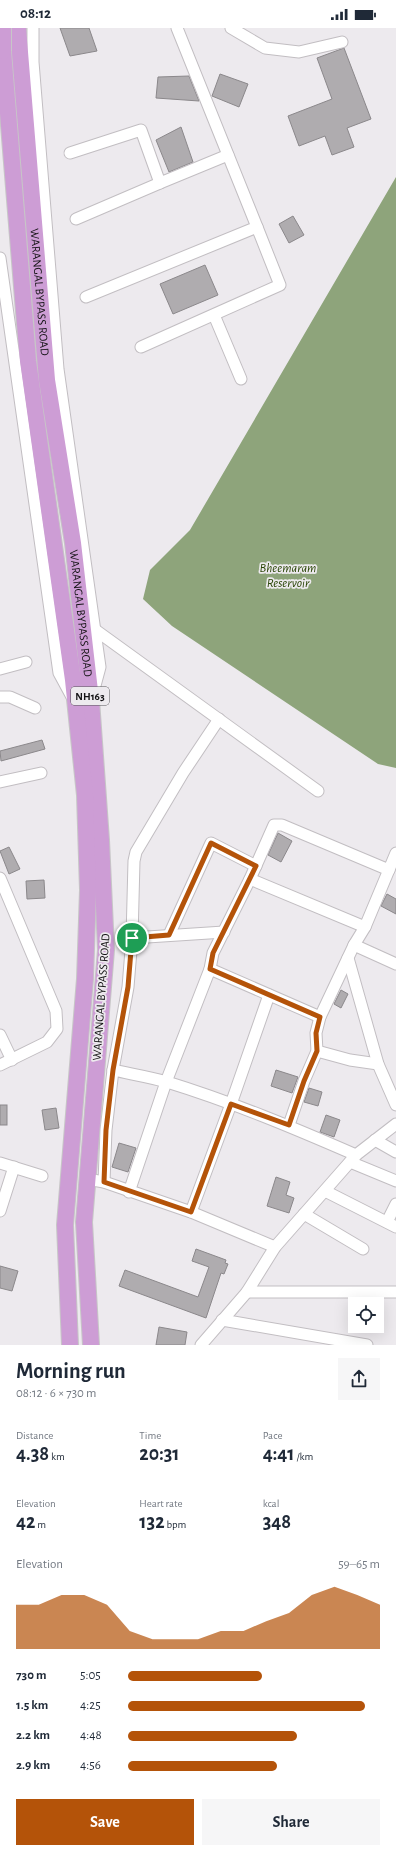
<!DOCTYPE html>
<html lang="en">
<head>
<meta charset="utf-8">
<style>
	:root { --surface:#fff; --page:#f6f6f7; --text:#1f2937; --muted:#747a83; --accent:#b45309 }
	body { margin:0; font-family:"Alegreya Sans",sans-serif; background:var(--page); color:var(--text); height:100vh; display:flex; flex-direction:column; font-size:15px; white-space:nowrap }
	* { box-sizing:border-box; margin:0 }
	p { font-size:13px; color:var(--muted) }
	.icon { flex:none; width:22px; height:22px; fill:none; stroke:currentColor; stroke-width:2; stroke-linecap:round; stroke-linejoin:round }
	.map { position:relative; height:1317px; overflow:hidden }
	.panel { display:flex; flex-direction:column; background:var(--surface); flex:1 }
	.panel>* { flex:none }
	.buttons { position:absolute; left:348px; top:1269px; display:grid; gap:8px }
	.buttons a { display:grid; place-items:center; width:36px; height:36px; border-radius:0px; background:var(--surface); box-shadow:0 4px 16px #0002; font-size:20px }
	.pin { position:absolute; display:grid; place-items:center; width:34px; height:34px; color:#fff; margin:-17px; border:2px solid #fff; border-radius:50%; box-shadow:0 1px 4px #0007 }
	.round { display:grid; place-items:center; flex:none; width:42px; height:42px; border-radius:0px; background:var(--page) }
	.summary { display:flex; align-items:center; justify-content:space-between; height:68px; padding:0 16px }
	h1 { font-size:22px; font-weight:700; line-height:30px }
	.stats { display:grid; grid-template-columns:repeat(3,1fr); gap:6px; height:68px; padding:4px 16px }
	.stats div { display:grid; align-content:center }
	.stats b { font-size:20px; font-weight:700 }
	.stats small { font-size:11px; font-weight:400 }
	.stats p { font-size:11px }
	.chart { height:112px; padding:8px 16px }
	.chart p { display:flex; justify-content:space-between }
	.chart svg { width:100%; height:72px; margin-top:4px; fill:var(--accent); opacity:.7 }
	.primary-button { display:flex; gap:8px; margin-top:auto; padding:8px 16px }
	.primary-button a { flex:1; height:46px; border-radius:0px; background:var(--accent); color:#fff; font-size:16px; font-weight:700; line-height:46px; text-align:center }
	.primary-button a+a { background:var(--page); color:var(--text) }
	ul { padding:0 16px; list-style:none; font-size:13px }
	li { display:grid; grid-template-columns:64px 48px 1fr; align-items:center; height:30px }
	li i { height:10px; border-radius:5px; background:var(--accent) }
	.status { display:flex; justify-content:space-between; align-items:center; height:28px; padding:0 20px; background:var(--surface); direction:ltr }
	.status svg { height:11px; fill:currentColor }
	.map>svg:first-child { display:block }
</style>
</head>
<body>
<div class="status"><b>08:12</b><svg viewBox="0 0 49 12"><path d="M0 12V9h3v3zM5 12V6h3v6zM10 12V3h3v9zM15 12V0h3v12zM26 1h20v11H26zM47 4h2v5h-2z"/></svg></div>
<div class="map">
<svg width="396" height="1317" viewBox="0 0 396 1317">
	<rect width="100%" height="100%" fill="#edeaee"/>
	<polygon fill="#8ea47b" points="396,149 396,740 378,736 172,598 143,571 150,542 190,502"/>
	<g fill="#afacaf" stroke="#8b888b">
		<polygon points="60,0 89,0 97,23 70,28"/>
		<polygon points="344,20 371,91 347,100 354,119 332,127 325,108 299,118 288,88 332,71 317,30"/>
		<polygon points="220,46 248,56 239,79 212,68"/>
		<polygon points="189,48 199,73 156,70 158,49"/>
		<polygon points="181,99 193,134 169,144 156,112"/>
		<polygon points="293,188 304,207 289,215 279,196"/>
		<polygon points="205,237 218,267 173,286 160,256"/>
		<polygon points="42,712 45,721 1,733 0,723"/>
		<polygon points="278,805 292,813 281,834 268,827"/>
		<polygon points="9,819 20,841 9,846 0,823"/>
		<polygon points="44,852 45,870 27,871 26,853"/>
		<polygon points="387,866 396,871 396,886 381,878"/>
		<polygon points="341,962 348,966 341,980 334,976"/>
		<polygon points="276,1042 298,1049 292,1065 271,1058"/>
		<polygon points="309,1060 322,1064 318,1078 304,1074"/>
		<rect x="0" y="1077" width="7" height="20"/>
		<polygon points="56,1080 59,1100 45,1102 42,1082"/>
		<polygon points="326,1087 340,1092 334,1109 320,1104"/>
		<polygon points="119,1115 136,1120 128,1144 112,1139"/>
		<polygon points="276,1149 290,1154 286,1167 294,1170 289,1185 267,1178"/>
		<polygon points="196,1221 226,1232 225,1235 228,1236 224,1246 221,1245 206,1290 119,1258 125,1242 198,1269 209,1239 192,1233"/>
		<polygon points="0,1238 18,1243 12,1263 0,1260"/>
		<polygon points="159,1299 187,1304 185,1317 156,1317"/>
	</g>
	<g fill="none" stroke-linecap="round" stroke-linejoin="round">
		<defs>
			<g id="minor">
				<polyline points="33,0 33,34 58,341 100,639 93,665"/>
				<polyline points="231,0 265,20 299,24 342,14"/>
				<polyline points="70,125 141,102 160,155 228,127"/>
				<polyline points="76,191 160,155"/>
				<polyline points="0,230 59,645 72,669"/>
				<polyline points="86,269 257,199 177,0"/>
				<polyline points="214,287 241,351"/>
				<polyline points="141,319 280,257 257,199"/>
				<polyline points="94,601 318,763"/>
				<polyline points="0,641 26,634"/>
				<polyline points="0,669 10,669 35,680"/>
				<polyline points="0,754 41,745"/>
				<polyline points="0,850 56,983 57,1001 47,1014 0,1037"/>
				<polyline points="250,851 365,899"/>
				<polyline points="169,907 211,815 256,838"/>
				<polyline points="132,910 224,904"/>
				<polyline points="354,917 396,936"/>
				<polyline points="348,930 378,1036 396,1077"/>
				<polyline points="210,941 320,989"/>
				<polyline points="0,1007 12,1032"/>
				<polyline points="317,1023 350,1032 378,1036"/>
				<path d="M 113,1042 C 131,1046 150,1049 167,1054 C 232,1074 294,1100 356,1127"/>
				<polyline points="289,1097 304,1053 317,1023 316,1005 320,989 354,917 365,899 396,825"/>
				<polyline points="375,1112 396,1124"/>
				<polyline points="350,1134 396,1153"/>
				<polyline points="0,1135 42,1148"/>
				<polyline points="87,1151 104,1154 191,1184 275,1219"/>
				<polyline points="104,1154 106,1102 113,1042 128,959 132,910 134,833 136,824 183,745 219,691"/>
				<polyline points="325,1163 396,1199"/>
				<polyline points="129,1164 166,1054 210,941 213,925 250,851 274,797 282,797 389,842"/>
				<polyline points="0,1183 14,1139"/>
				<polyline points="191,1184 231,1076 269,967"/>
				<polyline points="304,1186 363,1221"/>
				<polyline points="387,1194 396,1176"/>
				<polyline points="247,1264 396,1264"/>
				<polyline points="222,1292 367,1317"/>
				<polyline points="201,1317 247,1264 275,1219 356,1127 396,1096"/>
			</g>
			<g id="highway">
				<path id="s1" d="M 18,0 L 47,352 L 73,515 L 91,672 L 101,812 L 106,922 L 84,1194 L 91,1317"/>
				<polyline points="3,23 28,333 73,652 85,767 88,862 85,951 65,1197 70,1317"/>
			</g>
		</defs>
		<use href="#minor" stroke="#c2bec2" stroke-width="13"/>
		<use href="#highway" stroke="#c7c6c7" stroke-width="18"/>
		<use href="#minor" stroke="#fff" stroke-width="11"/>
		<use href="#highway" stroke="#cd9dd5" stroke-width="16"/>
		<defs>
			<polyline id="highway-bridge" points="3,0 3,23"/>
		</defs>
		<use href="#highway-bridge" stroke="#c7c6c7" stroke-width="18" stroke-linecap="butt"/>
		<use href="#highway-bridge" stroke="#cd9dd5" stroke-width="16"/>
	</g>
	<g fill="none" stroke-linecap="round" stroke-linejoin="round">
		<defs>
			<polygon id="route" points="211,815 256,838 213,925 210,941 320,989 316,1005 317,1023 304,1053 289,1097 231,1076 191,1184 104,1154 106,1102 113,1042 128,959 132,910 169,907"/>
		</defs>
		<use href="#route" stroke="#fff" stroke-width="8"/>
		<use href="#route" stroke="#b45309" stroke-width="5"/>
	</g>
	<g text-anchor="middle" stroke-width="3.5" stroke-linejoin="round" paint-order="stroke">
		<rect fill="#edeaee" stroke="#555456" stroke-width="1" x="71" y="659" width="38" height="18" rx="3"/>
		<g font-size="11" font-weight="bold" fill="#141315">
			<text x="90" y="672">NH163</text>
		</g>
		<g font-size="12" fill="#141315" stroke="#edeaee">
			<text dy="4" stroke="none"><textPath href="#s1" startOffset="265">WARANGAL BYPASS ROAD</textPath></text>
			<text dy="4" stroke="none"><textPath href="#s1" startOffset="589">WARANGAL BYPASS ROAD</textPath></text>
			<text transform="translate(101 969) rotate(-86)" y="4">WARANGAL BYPASS ROAD</text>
		</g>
		<g font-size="13" font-style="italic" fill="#294505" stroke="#edeaee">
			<text x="288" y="544">Bheemaram<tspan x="288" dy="15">Reservoir</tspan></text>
		</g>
	</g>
</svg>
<div class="buttons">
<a><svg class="icon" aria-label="locate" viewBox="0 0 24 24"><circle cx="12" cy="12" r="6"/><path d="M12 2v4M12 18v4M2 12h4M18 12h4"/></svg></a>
</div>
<div class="pin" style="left:132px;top:910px;background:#1e9e55"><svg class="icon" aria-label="arrive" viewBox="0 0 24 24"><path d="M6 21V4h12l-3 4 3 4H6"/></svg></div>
</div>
<section class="panel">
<div class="summary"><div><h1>Morning run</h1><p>08:12 · 6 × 730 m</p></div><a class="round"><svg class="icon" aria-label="share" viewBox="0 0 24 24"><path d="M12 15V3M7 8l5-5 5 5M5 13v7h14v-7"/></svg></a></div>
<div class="stats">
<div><p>Distance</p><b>4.38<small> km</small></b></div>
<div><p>Time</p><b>20:31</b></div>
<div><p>Pace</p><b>4:41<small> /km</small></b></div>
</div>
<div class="stats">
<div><p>Elevation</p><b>42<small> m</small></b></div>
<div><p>Heart rate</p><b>132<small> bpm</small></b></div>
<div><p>kcal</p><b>348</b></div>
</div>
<div class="chart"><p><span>Elevation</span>59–65 m</p>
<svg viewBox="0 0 160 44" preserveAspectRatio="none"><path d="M0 44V17L10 17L20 11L30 11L40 17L50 33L60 38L70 38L80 38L90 33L100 33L110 27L120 22L130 11L140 6L150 11L160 17V44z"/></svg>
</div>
<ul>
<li><b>730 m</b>5:05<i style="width:53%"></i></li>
<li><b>1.5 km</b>4:25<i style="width:94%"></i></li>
<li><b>2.2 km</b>4:48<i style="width:67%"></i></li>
<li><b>2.9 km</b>4:56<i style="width:59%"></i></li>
</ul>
<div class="primary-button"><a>Save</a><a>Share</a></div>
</section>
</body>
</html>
